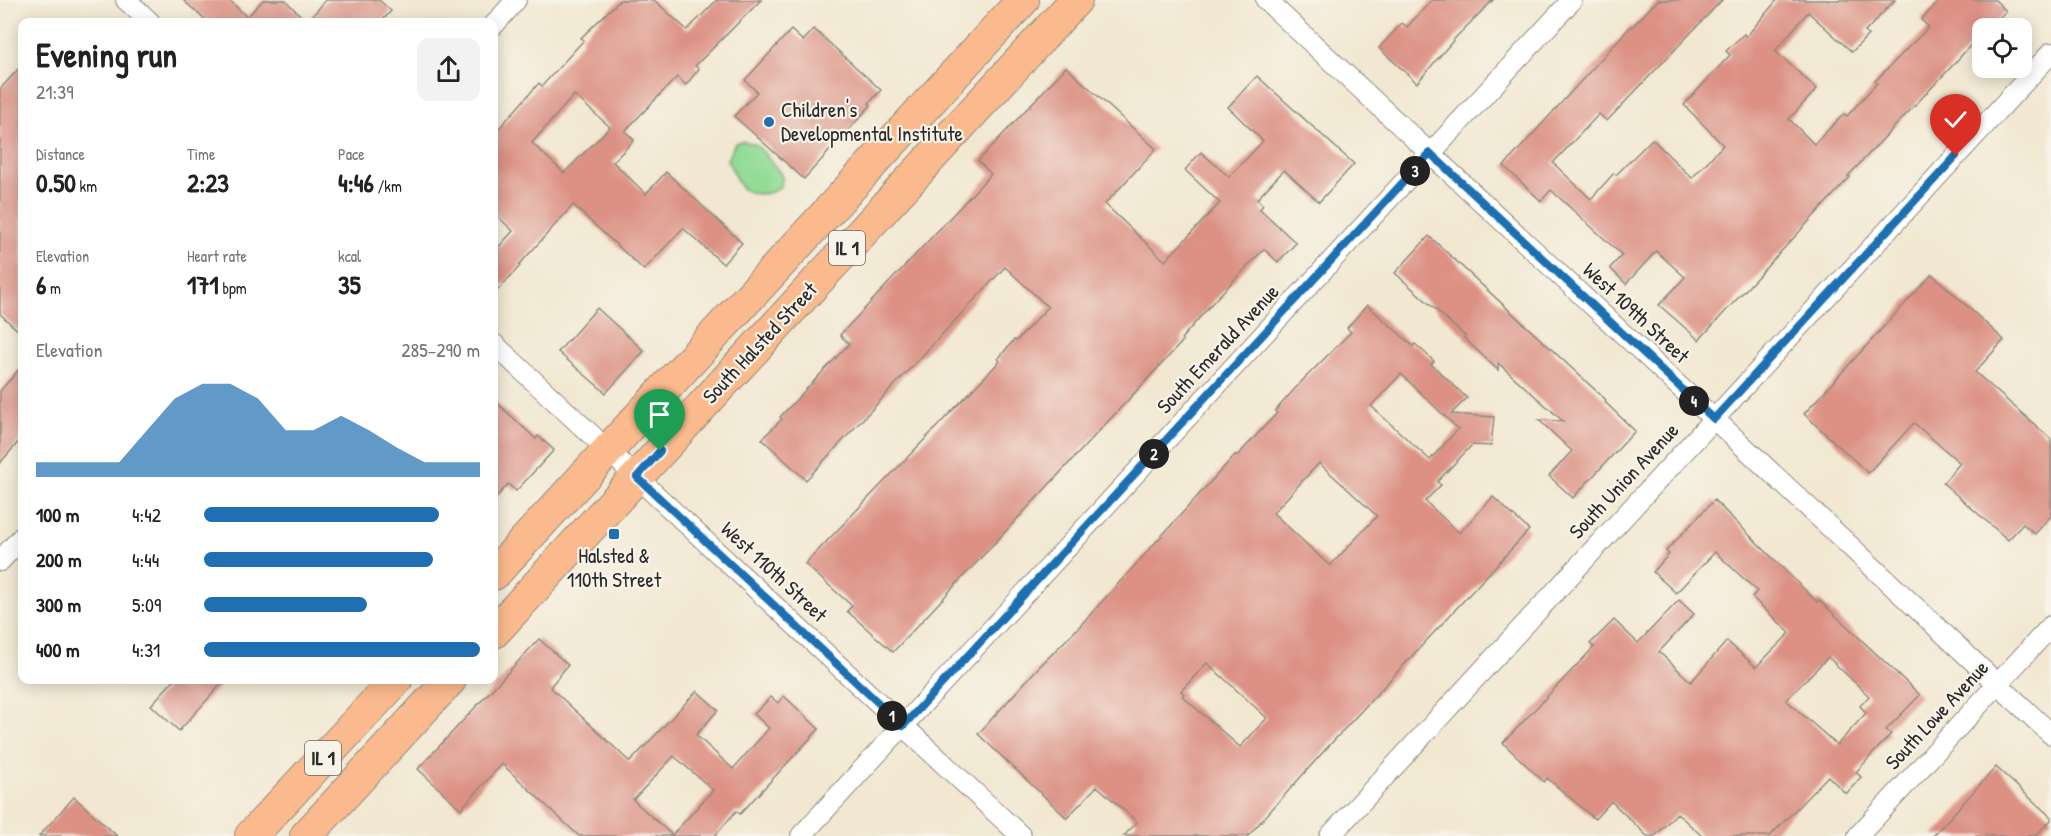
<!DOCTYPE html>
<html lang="en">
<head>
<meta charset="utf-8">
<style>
	:root { --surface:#fff; --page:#f2f2f2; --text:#222; --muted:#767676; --accent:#1f6fb2 }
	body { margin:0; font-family:"Patrick Hand",sans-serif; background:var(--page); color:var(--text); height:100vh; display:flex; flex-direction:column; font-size:22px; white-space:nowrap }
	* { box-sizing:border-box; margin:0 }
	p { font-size:20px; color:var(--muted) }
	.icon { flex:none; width:33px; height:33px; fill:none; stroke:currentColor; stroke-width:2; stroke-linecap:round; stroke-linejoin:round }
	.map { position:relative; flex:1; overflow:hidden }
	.sheet { position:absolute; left:18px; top:18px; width:480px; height:666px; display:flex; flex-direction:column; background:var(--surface); border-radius:12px; box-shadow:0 3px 15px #0003 }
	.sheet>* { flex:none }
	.buttons { position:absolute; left:1972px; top:18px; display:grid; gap:12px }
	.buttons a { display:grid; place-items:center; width:60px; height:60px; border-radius:12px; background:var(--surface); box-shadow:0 3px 15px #0003; font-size:30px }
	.pin { position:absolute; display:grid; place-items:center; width:51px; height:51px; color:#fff; margin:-62px -26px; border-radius:50% 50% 50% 0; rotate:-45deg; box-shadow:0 0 6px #0007 }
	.pin .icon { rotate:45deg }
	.km { position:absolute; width:30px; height:30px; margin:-15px; border-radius:50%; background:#222; color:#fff; font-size:16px; line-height:30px; text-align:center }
	.round { display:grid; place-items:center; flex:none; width:63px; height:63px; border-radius:12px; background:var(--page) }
	.head { display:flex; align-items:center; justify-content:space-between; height:102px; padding:0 18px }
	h1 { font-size:33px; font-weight:800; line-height:45px }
	.figures { display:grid; grid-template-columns:repeat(3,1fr); gap:9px; height:102px; padding:6px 18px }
	.figures div { display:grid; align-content:center }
	.figures b { font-size:26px; font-weight:800 }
	.figures small { font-size:16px; font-weight:400 }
	.figures p { font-size:16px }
	.chart { height:168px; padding:12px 18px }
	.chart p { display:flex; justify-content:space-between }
	.chart svg { width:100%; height:108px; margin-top:6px; fill:var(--accent); opacity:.7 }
	ul { padding:0 18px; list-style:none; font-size:20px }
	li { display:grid; grid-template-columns:96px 72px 1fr; align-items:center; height:45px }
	li i { height:15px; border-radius:8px; background:var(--accent) }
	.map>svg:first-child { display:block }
</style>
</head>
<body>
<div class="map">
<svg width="2051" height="836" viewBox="0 0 2051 836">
	<rect width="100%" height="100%" fill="#f7f3e8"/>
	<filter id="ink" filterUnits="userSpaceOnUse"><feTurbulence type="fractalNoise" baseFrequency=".0167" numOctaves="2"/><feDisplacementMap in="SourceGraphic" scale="12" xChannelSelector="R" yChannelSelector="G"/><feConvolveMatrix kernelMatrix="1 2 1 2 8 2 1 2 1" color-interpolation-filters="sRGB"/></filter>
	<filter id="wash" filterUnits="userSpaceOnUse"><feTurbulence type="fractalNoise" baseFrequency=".008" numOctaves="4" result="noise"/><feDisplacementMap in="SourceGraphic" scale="24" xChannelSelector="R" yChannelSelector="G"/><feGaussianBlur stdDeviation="1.35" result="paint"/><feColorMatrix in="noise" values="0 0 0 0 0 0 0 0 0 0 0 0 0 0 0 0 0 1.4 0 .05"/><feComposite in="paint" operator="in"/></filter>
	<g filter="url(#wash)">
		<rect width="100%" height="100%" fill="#f2e8d1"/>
		<path fill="#93dc96" stroke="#5f8460" stroke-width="1.5" d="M 742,141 C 747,142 751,143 756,145 C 761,149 782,173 782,178 C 782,196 754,197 743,189 C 735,182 733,168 727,160 L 735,143 Z"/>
		<g id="blocks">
			<g fill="#dc9184" fill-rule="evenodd">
				<polygon points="183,0 229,0 247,17 263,0 285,0 307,22 326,0 379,0 391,11 381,22 208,22"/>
				<path d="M 620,0 L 654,0 L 687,30 L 717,0 L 761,0 L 695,66 L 699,69 L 686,85 L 677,77 L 625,131 L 634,140 L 613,162 L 646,194 L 666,172 L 742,243 L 723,264 L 683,228 L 644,270 L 573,205 L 519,265 L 520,266 L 494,294 L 494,252 L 513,231 L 494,213 L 494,134 L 539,83 L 542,86 L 584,40 L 581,38 ZM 574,95 L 610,127 L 564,173 L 532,143 Z"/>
				<polygon points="1432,0 1493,0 1457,36 1417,83 1379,48 1402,23 1407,27"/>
				<polygon points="1658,0 1722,0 1607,121 1599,114 1553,163 1591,199 1614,173 1616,175 1652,139 1692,178 1723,145 1684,105 1730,55 1726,51 1744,34 1746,37 1777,0 1895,0 1865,32 1868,35 1852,52 1808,12 1775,51 1817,89 1789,119 1814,144 1844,114 1847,116 1877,83 1875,81 1929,27 1921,20 1940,0 1995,0 2006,11 1990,28 1983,28 1983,31 1954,64 1848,176 1850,177 1699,340 1659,305 1685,277 1656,251 1626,284 1610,268 1622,255 1551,190 1541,201 1504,166 1631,26 1632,27"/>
				<polygon points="814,29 881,90 869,103 871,105 804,179 734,116 757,92 745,80 791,30 803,41"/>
				<polygon points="22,65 22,334 0,314 0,89"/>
				<polygon points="1066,67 1156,149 1105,204 1165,261 1220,203 1185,170 1201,152 1229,177 1263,141 1228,107 1257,76 1354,164 1319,202 1284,170 1257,199 1263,205 1260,209 1296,243 1278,262 1264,249 1214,301 1181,339 1183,341 893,652 847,611 852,606 805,564 1000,361 998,359 1014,340 1016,341 1048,307 1005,267 806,480 762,439 782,419 780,417 849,344 840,335 991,174 978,161"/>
				<polygon points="1429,236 1606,400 1605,402 1635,431 1573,498 1549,476 1572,451 1539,420 1563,421 1498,363 1498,370 1464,338 1465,336 1395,273"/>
				<polygon points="1932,274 2004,340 1975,372 2051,439 2051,516 2035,534 2023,524 2008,540 1943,483 1960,463 1914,423 1868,473 1804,414"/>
				<path d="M 1367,305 L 1413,346 L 1415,344 L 1434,361 L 1431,364 L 1467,398 L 1451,414 L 1494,417 L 1491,446 L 1472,445 L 1437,482 L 1441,485 L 1425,501 L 1459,533 L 1493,497 L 1529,530 L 1325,750 L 1248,836 L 1124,836 L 1137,822 L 1097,786 L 1067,818 L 978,734 L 1038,668 L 1078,628 L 1235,455 L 1237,456 L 1277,413 L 1275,411 L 1301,382 L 1351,332 L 1347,328 ZM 1401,374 L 1458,429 L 1430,460 L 1371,406 ZM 1319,463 L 1377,516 L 1330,566 L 1273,513 ZM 1207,663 L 1267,718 L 1240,747 L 1182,696 L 1184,694 L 1181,691 Z"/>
				<polygon points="597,308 644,351 606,393 558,352"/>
				<polygon points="22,366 22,438 0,463 0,391"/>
				<polygon points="494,400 536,439 538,436 554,450 516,491 508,484 494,500"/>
				<path d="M 1714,500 L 1817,602 L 1819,600 L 1920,695 L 1886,730 L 1891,734 L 1856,772 L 1861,777 L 1846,794 L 1828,776 L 1770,836 L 1702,836 L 1677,813 L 1655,836 L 1647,836 L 1611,801 L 1595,819 L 1547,778 L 1544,782 L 1503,743 L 1594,647 L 1590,644 L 1614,620 L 1638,643 L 1679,600 L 1694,614 L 1659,652 L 1691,682 L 1727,641 L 1756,667 L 1790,633 L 1752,597 L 1757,591 L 1715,552 L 1676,593 L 1653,572 L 1669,554 L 1666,551 ZM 1828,657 L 1869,696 L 1860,706 L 1866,713 L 1837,745 L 1786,700 Z"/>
				<path d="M 539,639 L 568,665 L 550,687 L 630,762 L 697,691 L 718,710 L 696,735 L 733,769 L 769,728 L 754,714 L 771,697 L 778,703 L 784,696 L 819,729 L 740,814 L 736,811 L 715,836 L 579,836 L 502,764 L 461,809 L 418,769 ZM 674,756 L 713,790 L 672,835 L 633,800 Z"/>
				<polygon points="174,680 225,680 179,731 151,705"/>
				<polygon points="1996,767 2051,817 2051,820 2035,836 1933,836"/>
				<polygon points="74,797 117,836 39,836"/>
			</g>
		</g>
	</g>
	<g filter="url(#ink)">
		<use href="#blocks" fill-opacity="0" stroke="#8e8a7e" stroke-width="1.5"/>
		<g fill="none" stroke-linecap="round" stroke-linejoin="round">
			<defs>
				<g id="minor">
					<polyline points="126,0 150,22"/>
					<polyline points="1266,0 2051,734"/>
					<polyline points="494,25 516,0"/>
					<polyline points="494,344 1021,836"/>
					<polyline points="0,561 22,537"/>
					<polyline points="801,836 1572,0"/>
					<polyline points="1330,836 2051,53"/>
					<polyline points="1858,836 2051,626"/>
				</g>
				<g id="primary">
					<polyline points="494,574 1023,0"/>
					<polyline points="494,632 1076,0"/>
					<polyline points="251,836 396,680"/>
					<polyline points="306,836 450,680"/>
				</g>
			</defs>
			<use href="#minor" stroke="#8e8a7e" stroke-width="22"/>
			<use href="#primary" stroke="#8e8a7e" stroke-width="34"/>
			<use href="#minor" stroke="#fff" stroke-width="20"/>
			<use href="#primary" stroke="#fbba8d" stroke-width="32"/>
		</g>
	</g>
	<g fill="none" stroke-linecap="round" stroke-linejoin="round" filter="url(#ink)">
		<defs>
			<polyline id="route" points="660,451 637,477 903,726 1430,153 1714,419 1956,156"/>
		</defs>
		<use href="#route" stroke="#fff" stroke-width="12"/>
		<use href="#route" stroke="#1f6fb2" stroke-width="8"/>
	</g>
	<g fill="#1f6fb2" stroke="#f7f3e8" stroke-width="2">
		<circle cx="769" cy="122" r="6"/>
		<rect x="608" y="528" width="12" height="12" rx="3"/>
	</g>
	<g text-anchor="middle" stroke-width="4.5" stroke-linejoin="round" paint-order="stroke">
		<g fill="#f7f3e8" stroke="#686764" stroke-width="1.5">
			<rect x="829" y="231" width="36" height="34" rx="4.5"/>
			<rect x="305" y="741" width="36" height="34" rx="4.5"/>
		</g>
		<g font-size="20" font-weight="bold" fill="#2b2b2b">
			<text x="847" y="255">IL 1</text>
			<text x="323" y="765">IL 1</text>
		</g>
		<g font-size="21" fill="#2b2b2b" stroke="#f7f3e8" text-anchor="start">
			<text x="781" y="117">Children's<tspan x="781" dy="24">Developmental Institute</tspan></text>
			<text x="614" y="563" text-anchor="middle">Halsted &amp;<tspan x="614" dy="24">110th Street</tspan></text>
		</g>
		<g font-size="21" fill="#2b2b2b" stroke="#f7f3e8">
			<text transform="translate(1636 313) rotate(43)" y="7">West 109th Street</text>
			<text transform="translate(760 343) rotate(-47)" y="7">South Halsted Street</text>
			<text transform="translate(1218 349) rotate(-47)" y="7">South Emerald Avenue</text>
			<text transform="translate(1624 481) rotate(-47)" y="7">South Union Avenue</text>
			<text transform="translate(774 572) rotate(43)" y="7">West 110th Street</text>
			<text transform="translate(1937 715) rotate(-47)" y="7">South Lowe Avenue</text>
		</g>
	</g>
</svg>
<div class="buttons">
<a><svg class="icon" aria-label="locate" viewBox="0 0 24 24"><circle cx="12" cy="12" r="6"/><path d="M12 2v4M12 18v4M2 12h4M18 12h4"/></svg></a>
</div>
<div class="pin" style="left:660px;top:451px;background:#1e9e55"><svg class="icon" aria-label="arrive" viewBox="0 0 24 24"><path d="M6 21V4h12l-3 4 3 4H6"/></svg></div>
<div class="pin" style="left:1956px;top:156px;background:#d93025"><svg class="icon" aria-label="check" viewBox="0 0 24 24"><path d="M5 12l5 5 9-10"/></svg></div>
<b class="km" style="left:892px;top:716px">1</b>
<b class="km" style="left:1154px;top:454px">2</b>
<b class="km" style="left:1415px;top:171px">3</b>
<b class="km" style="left:1694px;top:401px">4</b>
<section class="sheet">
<div class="head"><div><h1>Evening run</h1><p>21:39</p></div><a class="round"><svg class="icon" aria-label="share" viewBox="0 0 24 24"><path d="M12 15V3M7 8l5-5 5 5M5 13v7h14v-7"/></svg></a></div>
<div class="figures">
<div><p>Distance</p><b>0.50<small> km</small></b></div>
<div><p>Time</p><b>2:23</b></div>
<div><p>Pace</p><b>4:46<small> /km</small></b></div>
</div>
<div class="figures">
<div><p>Elevation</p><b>6<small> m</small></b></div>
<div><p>Heart rate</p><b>171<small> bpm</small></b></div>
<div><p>kcal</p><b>35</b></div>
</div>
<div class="chart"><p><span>Elevation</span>285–290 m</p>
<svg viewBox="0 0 160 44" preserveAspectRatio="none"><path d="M0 44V38L10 38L20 38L30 38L40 25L50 12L60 6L70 6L80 12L90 25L100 25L110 19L120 25L130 32L140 38L150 38L160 38V44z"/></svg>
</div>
<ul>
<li><b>100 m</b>4:42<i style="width:85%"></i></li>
<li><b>200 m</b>4:44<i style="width:83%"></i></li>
<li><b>300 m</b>5:09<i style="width:59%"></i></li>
<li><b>400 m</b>4:31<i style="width:100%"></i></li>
</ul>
</section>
</div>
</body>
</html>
